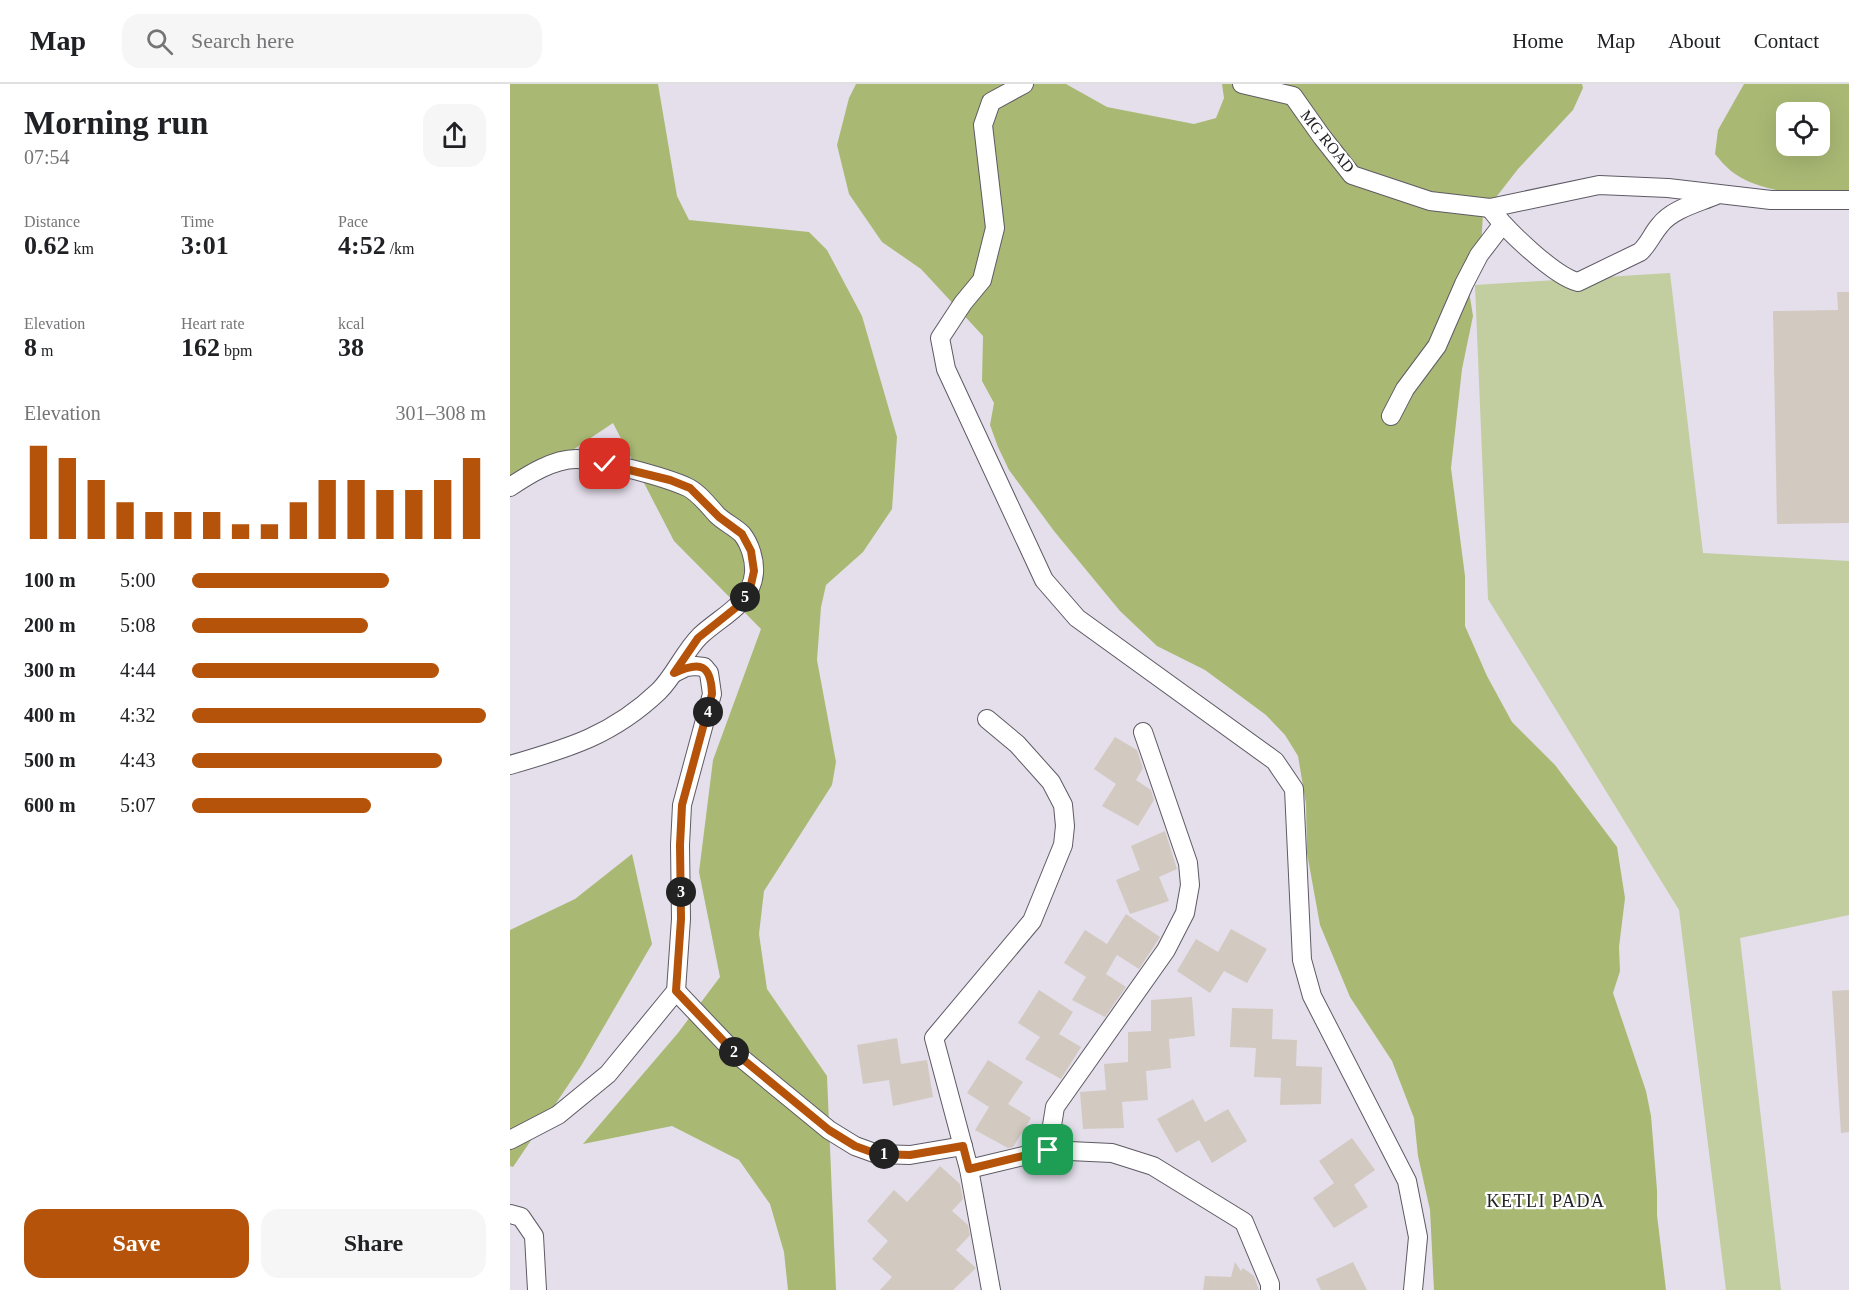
<!DOCTYPE html>
<html lang="en">
<head>
<meta charset="utf-8">
<style>
	:root { --surface:#fff; --page:#f6f6f6; --text:#202124; --muted:#757577; --line:#e0e0e0; --accent:#b45309 }
	body { margin:0; font-family:Georgia,serif; background:var(--page); color:var(--text); height:100vh; display:flex; flex-direction:column; font-size:22px; white-space:nowrap }
	* { box-sizing:border-box; margin:0 }
	p { font-size:20px; color:var(--muted) }
	.icon { flex:none; width:33px; height:33px; fill:none; stroke:currentColor; stroke-width:2; stroke-linecap:round; stroke-linejoin:round }
	.map { position:relative; flex:1; overflow:hidden }
	.panel { display:flex; flex-direction:column; background:var(--surface); width:510px }
	.panel>* { flex:none }
	.fabs { position:absolute; left:1266px; top:18px; display:grid; gap:12px }
	.fabs a { display:grid; place-items:center; width:54px; height:54px; border-radius:12px; background:var(--surface); box-shadow:0 6px 24px #0002; font-size:30px }
	.pin { position:absolute; display:grid; place-items:center; width:51px; height:51px; color:#fff; margin:-26px; border-radius:12px; box-shadow:0 3px 9px #0006 }
	.km { position:absolute; width:30px; height:30px; margin:-15px; border-radius:50%; background:#222; color:#fff; font-size:16px; line-height:30px; text-align:center }
	.round { display:grid; place-items:center; flex:none; width:63px; height:63px; border-radius:18px; background:var(--page) }
	.headline { display:flex; align-items:center; justify-content:space-between; height:102px; padding:0 24px }
	h1 { font-size:33px; font-weight:700; line-height:45px }
	.metrics { display:grid; grid-template-columns:repeat(3,1fr); gap:9px; height:102px; padding:6px 24px }
	.metrics div { display:grid; align-content:center }
	.metrics b { font-size:26px; font-weight:700 }
	.metrics small { font-size:16px; font-weight:400 }
	.metrics p { font-size:16px }
	.chart { height:168px; padding:12px 24px }
	.chart p { display:flex; justify-content:space-between }
	.chart svg { width:100%; height:108px; margin-top:6px; stroke:var(--accent); stroke-width:6 }
	.cta { display:flex; gap:12px; margin-top:auto; padding:12px 24px }
	.cta a { flex:1; height:69px; border-radius:18px; background:var(--accent); color:#fff; font-size:24px; font-weight:700; line-height:69px; text-align:center }
	.cta a+a { background:var(--page); color:var(--text) }
	ul { padding:0 24px; list-style:none; font-size:20px }
	li { display:grid; grid-template-columns:96px 72px 1fr; align-items:center; height:45px }
	li i { height:15px; border-radius:8px; background:var(--accent) }
	header { display:flex; align-items:center; gap:36px; box-sizing:border-box; height:84px; padding:0 30px; background:var(--surface); border-bottom:2px solid var(--line) }
	header strong { font-size:28px }
	nav { display:flex; gap:33px; margin-inline-start:auto; font-size:21px }
	.search { width:420px; height:54px; background:var(--page); display:flex; align-items:center; gap:15px; box-sizing:border-box; padding:0 21px; border-radius:18px; color:var(--muted); font-size:22px }
	main { display:flex; flex:1; min-height:0 }
	.map>svg:first-child { display:block }
</style>
</head>
<body>
<header>
<strong>Map</strong>
<div class="search"><svg class="icon" aria-label="search" viewBox="0 0 24 24"><circle cx="10" cy="10" r="6"/><path d="M15 15l6 6"/></svg>Search here</div>
<nav><a>Home</a><a>Map</a><a>About</a><a>Contact</a></nav>
</header>
<main>
<section class="panel">
<div class="headline"><div><h1>Morning run</h1><p>07:54</p></div><a class="round"><svg class="icon" aria-label="share" viewBox="0 0 24 24"><path d="M12 15V3M7 8l5-5 5 5M5 13v7h14v-7"/></svg></a></div>
<div class="metrics">
<div><p>Distance</p><b>0.62<small> km</small></b></div>
<div><p>Time</p><b>3:01</b></div>
<div><p>Pace</p><b>4:52<small> /km</small></b></div>
</div>
<div class="metrics">
<div><p>Elevation</p><b>8<small> m</small></b></div>
<div><p>Heart rate</p><b>162<small> bpm</small></b></div>
<div><p>kcal</p><b>38</b></div>
</div>
<div class="chart"><p><span>Elevation</span>301–308 m</p>
<svg viewBox="0 0 160 44" preserveAspectRatio="none"><path d="M5 44V6M15 44V11M25 44V20M35 44V29M45 44V33M55 44V33M65 44V33M75 44V38M85 44V38M95 44V29M105 44V20M115 44V20M125 44V24M135 44V24M145 44V20M155 44V11"/></svg>
</div>
<ul>
<li><b>100 m</b>5:00<i style="width:67%"></i></li>
<li><b>200 m</b>5:08<i style="width:60%"></i></li>
<li><b>300 m</b>4:44<i style="width:84%"></i></li>
<li><b>400 m</b>4:32<i style="width:100%"></i></li>
<li><b>500 m</b>4:43<i style="width:85%"></i></li>
<li><b>600 m</b>5:07<i style="width:61%"></i></li>
</ul>
<div class="cta"><a>Save</a><a>Share</a></div>
</section>
<div class="map">
<svg width="1339" height="1206" viewBox="0 0 1339 1206">
	<rect width="100%" height="100%" fill="#e4dfeb"/>
	<polygon fill="#c2cda0" points="1160,189 1193,469 1339,477 1339,831 1230,854 1271,1206 1216,1206 1169,826 978,515 965,201"/>
	<g fill="#a9b974" fill-rule="evenodd">
		<polygon points="0,0 148,0 167,112 179,136 299,148 317,166 352,232 387,353 382,425 353,468 316,501 311,523 307,576 326,678 322,701 254,807 249,850 257,905 317,992 326,1206 278,1206 274,1168 260,1120 229,1076 162,1042 73,1060 168,949 210,893 189,788 203,676 251,545 164,457 103,339 0,408"/>
		<polygon points="346,0 556,0 597,23 684,40 706,34 714,14 712,0 1072,0 1073,4 1063,26 1008,85 973,130 970,180 959,207 963,232 952,285 941,384 955,492 955,542 977,592 1002,638 1045,681 1107,763 1115,814 1109,863 1110,887 1103,909 1136,1007 1141,1032 1147,1106 1147,1131 1156,1206 924,1206 920,1126 908,1072 904,1034 882,977 840,913 810,841 797,769 796,720 788,672 775,651 756,631 695,586 647,562 610,527 544,447 499,386 488,363 480,341 484,319 472,297 473,252 411,185 372,158 339,110 327,61 339,14"/>
		<path d="M 1234,0 L 1339,0 L 1339,114 C 1304,111 1249,110 1221,87 C 1215,82 1210,76 1205,70 L 1208,46 ZM 1276,28 L 1310,28 L 1310,62 L 1276,62 Z"/>
		<polygon points="122,770 142,860 71,982 3,1083 0,1082 0,846 65,815"/>
	</g>
	<g fill="#d2cac0">
		<polygon points="1327,208 1339,208 1339,439 1267,440 1263,227 1328,226"/>
		<polygon points="605,653 627,666 633,684 626,696 641,706 644,716 628,742 592,722 606,700 584,685"/>
		<polygon points="655,747 667,785 649,793 659,817 620,830 606,796 630,786 621,762"/>
		<polygon points="616,830 650,853 629,885 607,871 596,890 616,903 595,933 562,916 576,893 554,879 575,846 597,860"/>
		<polygon points="721,845 757,865 737,899 714,887 700,909 667,887 686,855 708,868"/>
		<polygon points="529,906 563,928 549,950 571,963 551,995 515,975 530,953 508,939"/>
		<polygon points="1339,906 1339,1048 1331,1049 1322,907"/>
		<polygon points="682,913 685,952 659,955 661,984 636,987 638,1016 612,1018 614,1044 573,1045 570,1008 596,1006 594,980 618,978 618,948 641,947 641,916"/>
		<polygon points="722,924 763,925 762,955 787,956 786,982 812,983 811,1020 770,1021 771,994 744,993 746,964 720,963"/>
		<polygon points="387,954 391,980 417,976 423,1013 383,1022 379,996 353,1000 347,961"/>
		<polygon points="478,976 513,998 498,1020 521,1034 503,1063 498,1064 465,1046 479,1023 457,1009"/>
		<polygon points="683,1015 695,1038 718,1025 737,1057 702,1079 689,1056 666,1069 647,1035"/>
		<polygon points="842,1054 865,1086 844,1101 858,1123 824,1144 803,1114 824,1099 809,1077"/>
		<polygon points="430,1082 450,1100 453,1115 442,1127 458,1141 460,1151 446,1166 466,1184 443,1206 370,1206 382,1193 362,1175 378,1157 357,1137 384,1106 397,1118"/>
		<polygon points="725,1178 731,1187 733,1184 744,1192 749,1206 693,1206 695,1192 721,1193"/>
		<polygon points="843,1178 857,1206 811,1206 806,1195"/>
	</g>
	<g fill="none" stroke-linecap="round" stroke-linejoin="round">
		<defs>
			<g id="minor">
				<polyline points="514,0 481,18 473,41 485,144 472,196 453,219 430,254 436,285 534,496 567,534 765,677 784,705 792,876 802,912 897,1097 908,1153 903,1206"/>
				<polyline points="732,0 783,12 812,53 842,91 920,117 980,124 1089,101 1158,104 1261,116 1339,116"/>
				<path d="M 980,124 C 994,144 1045,193 1068,198 L 1130,168 C 1139,160 1142,150 1150,141 C 1162,125 1188,119 1206,111"/>
				<polyline points="881,332 895,305 927,262 954,200 969,171 992,141"/>
				<path d="M 0,403 C 18,391 43,375 66,375 C 89,375 155,393 177,403 C 188,408 198,421 207,431 C 214,438 225,443 232,450 C 240,460 245,476 244,489 C 241,521 211,532 190,552 C 174,568 165,591 149,607 C 103,651 59,664 0,681"/>
				<polyline points="477,635 507,660 541,698 553,721 555,742 553,761 522,837 424,954 459,1085 481,1206"/>
				<polyline points="166,907 224,968 319,1046 345,1062 367,1070 400,1071 453,1062"/>
				<polyline points="0,1056 48,1031 98,990 166,907 171,835 170,761 172,721 202,610 199,589 194,583 185,582 176,583 164,589"/>
				<polyline points="538,1066 545,1023 656,866 675,829 680,801 678,779 633,648"/>
				<polyline points="459,1085 538,1066 602,1069 643,1082 734,1138 760,1200 760,1206"/>
				<polyline points="0,1130 11,1133 24,1152 27,1206"/>
			</g>
		</defs>
		<use href="#minor" stroke="#5e5a64" stroke-width="20"/>
		<use href="#minor" stroke="#fff" stroke-width="18"/>
	</g>
	<g fill="none" stroke-linecap="round" stroke-linejoin="round">
		<defs>
			<path id="route" d="M 95,380 L 160,396 L 180,404 L 209,433 L 232,450 L 241,467 L 244,487 L 240,505 L 233,518 L 188,554 L 164,589 C 190,577 201,580 202,610 L 172,721 L 170,761 L 171,835 L 166,907 L 224,968 L 319,1046 L 345,1062 L 367,1070 L 400,1071 L 453,1062 L 459,1085 L 538,1066"/>
		</defs>
		<use href="#route" stroke="#fff" stroke-width="12"/>
		<use href="#route" stroke="#b45309" stroke-width="8"/>
	</g>
	<g text-anchor="middle" stroke-width="4.5" stroke-linejoin="round" paint-order="stroke">
		<g font-size="16" fill="#232125" stroke="#fff">
			<text transform="translate(818 57) rotate(51)" y="6">MG ROAD</text>
		</g>
		<g font-size="18" letter-spacing="1.5" fill="#232125" stroke="#fff">
			<text x="1036" y="1123">KETLI PADA</text>
		</g>
	</g>
</svg>
<div class="fabs">
<a><svg class="icon" aria-label="locate" viewBox="0 0 24 24"><circle cx="12" cy="12" r="6"/><path d="M12 2v4M12 18v4M2 12h4M18 12h4"/></svg></a>
</div>
<div class="pin" style="left:538px;top:1066px;background:#1e9e55"><svg class="icon" aria-label="arrive" viewBox="0 0 24 24"><path d="M6 21V4h12l-3 4 3 4H6"/></svg></div>
<div class="pin" style="left:95px;top:380px;background:#d93025"><svg class="icon" aria-label="check" viewBox="0 0 24 24"><path d="M5 12l5 5 9-10"/></svg></div>
<b class="km" style="left:374px;top:1070px">1</b>
<b class="km" style="left:224px;top:968px">2</b>
<b class="km" style="left:171px;top:808px">3</b>
<b class="km" style="left:198px;top:628px">4</b>
<b class="km" style="left:235px;top:513px">5</b>
</div>
</main>
</body>
</html>
